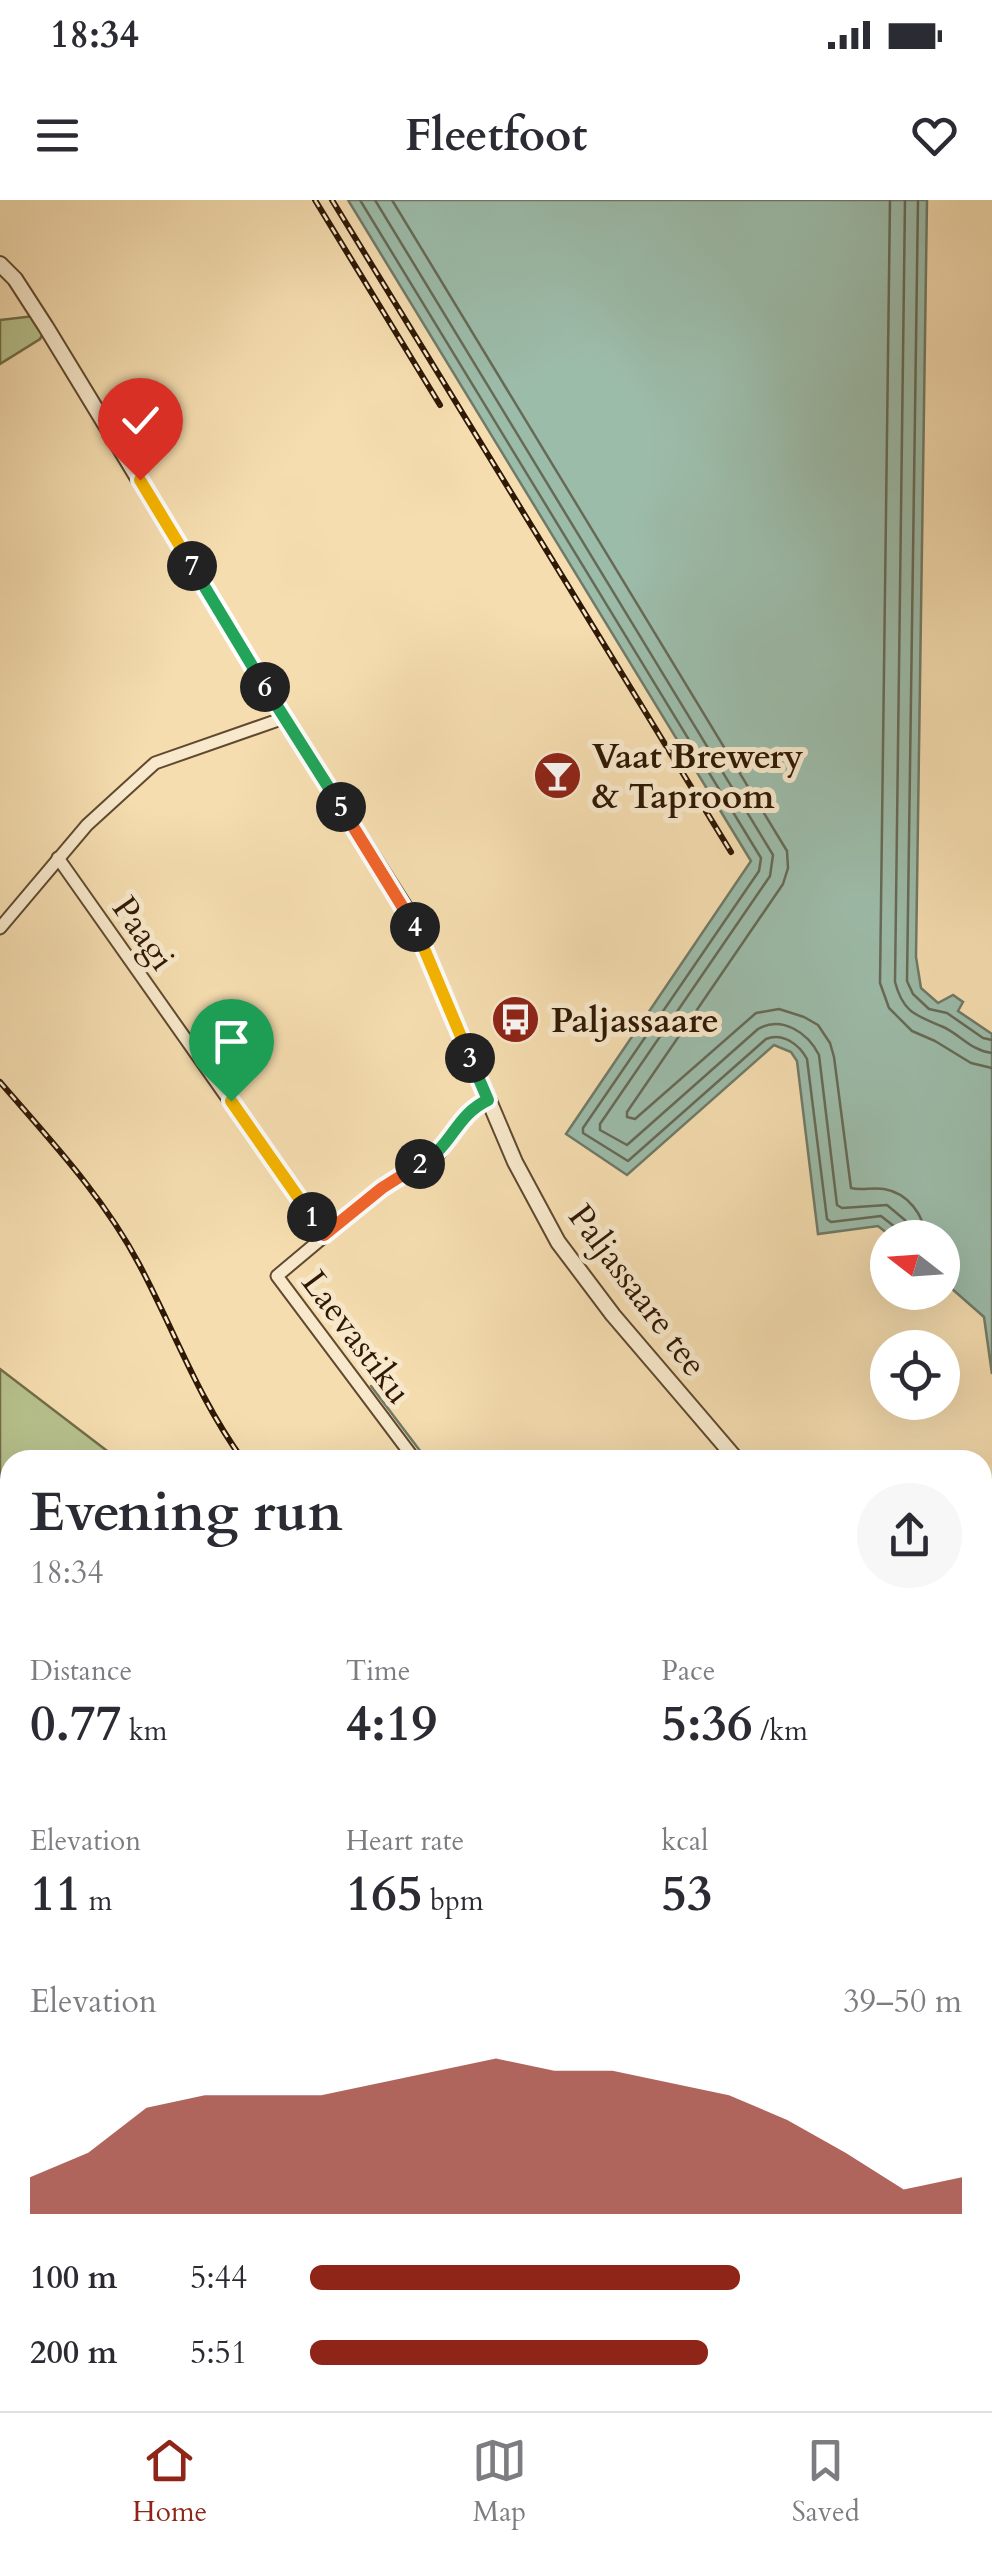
<!DOCTYPE html>
<html lang="en">
<head>
<meta charset="utf-8">
<style>
	:root { --surface:#fff; --page:#f7f7f7; --text:#2b2b33; --muted:#7c7c81; --line:#e1e1e2; --accent:#8f2418 }
	body { margin:0; font-family:Cardo,serif; background:var(--page); color:var(--text); height:100vh; display:flex; flex-direction:column; font-size:38px; white-space:nowrap }
	* { box-sizing:border-box; margin:0 }
	p { font-size:32px; color:var(--muted) }
	.icon { flex:none; width:55px; height:55px; fill:none; stroke:currentColor; stroke-width:2; stroke-linecap:round; stroke-linejoin:round }
	.map { position:relative; flex:1; overflow:hidden }
	.sheet { position:absolute; left:0px; top:1250px; width:992px; height:962px; display:flex; flex-direction:column; background:var(--surface); border-radius:30px 30px 0 0; box-shadow:0 10px 40px #0002 }
	.sheet>* { flex:none }
	.needle { width:65px; rotate:287deg }
	.fabs { position:absolute; left:870px; top:1020px; display:grid; gap:20px }
	.fabs a { display:grid; place-items:center; width:90px; height:90px; border-radius:50%; background:var(--surface); box-shadow:0 10px 40px #0002; font-size:50px }
	.pin { position:absolute; display:grid; place-items:center; width:85px; height:85px; color:#fff; margin:-102px -42px; border-radius:50% 50% 50% 0; rotate:-45deg; box-shadow:0 0 10px #0007 }
	.pin .icon { rotate:45deg }
	.km { position:absolute; width:50px; height:50px; margin:-25px; border-radius:50%; background:#222; color:#fff; font-size:28px; line-height:50px; text-align:center }
	.round { display:grid; place-items:center; flex:none; width:105px; height:105px; border-radius:52px; background:var(--page) }
	.headline { display:flex; align-items:center; justify-content:space-between; height:170px; padding:0 30px }
	h1 { font-size:55px; font-weight:800; line-height:75px }
	.metrics { display:grid; grid-template-columns:repeat(3,1fr); gap:15px; height:170px; padding:10px 30px }
	.metrics div { display:grid; align-content:center }
	.metrics b { font-size:50px; font-weight:800 }
	.metrics small { font-size:28px; font-weight:400 }
	.metrics p { font-size:28px }
	.chart { height:280px; padding:20px 30px }
	.chart p { display:flex; justify-content:space-between }
	.chart svg { width:100%; height:180px; margin-top:10px; fill:var(--accent); opacity:.7 }
	ul { padding:0 30px; list-style:none; font-size:32px }
	li { display:grid; grid-template-columns:160px 120px 1fr; align-items:center; height:75px }
	li i { height:25px; border-radius:12px; background:var(--accent) }
	.status { display:flex; justify-content:space-between; align-items:center; height:70px; padding:0 50px; background:var(--surface); direction:ltr }
	.status svg { height:28px; fill:currentColor }
	header { display:flex; justify-content:space-between; align-items:center; height:130px; padding:0 30px; background:var(--surface); font-size:45px; font-weight:800 }
	.tab-bar { display:flex; justify-content:space-around; align-items:center; height:140px; border-top:2px solid var(--line); background:var(--surface); font-size:28px; color:var(--muted) }
	.tab-bar a { display:grid; justify-items:center; gap:5px }
	.tab-bar .current { color:var(--accent) }
	.map>svg:first-child { display:block }
</style>
</head>
<body>
<div class="status"><b>18:34</b><svg viewBox="0 0 49 12"><path d="M0 12V9h3v3zM5 12V6h3v6zM10 12V3h3v9zM15 12V0h3v12zM26 1h20v11H26zM47 4h2v5h-2z"/></svg></div>
<header><svg class="icon" aria-label="menu" viewBox="0 0 24 24"><path d="M4 6h16M4 12h16M4 18h16"/></svg>Fleetfoot<svg class="icon" aria-label="heart" viewBox="0 0 24 24"><path d="M12 20l-8-8c-3-5 5-10 8-4 3-6 11-1 8 4z"/></svg></header>
<div class="map">
<svg width="992" height="2211" viewBox="0 0 992 2211">
	<rect width="100%" height="100%" fill="#f5ddb0"/>
	<filter id="stains"><feTurbulence type="fractalNoise" baseFrequency=".002" numOctaves="4"/><feColorMatrix values="0 0 0 0 .2 0 0 0 0 .09 0 0 0 0 .02 0 0 0 .5 -.17"/></filter>
	<radialGradient id="worn" r=".72"><stop offset=".6" stop-color="#630" stop-opacity="0"/><stop offset="1" stop-color="#630" stop-opacity=".3"/></radialGradient>
	<g fill="#b7c28e" stroke="#736d49" stroke-width="2.5">
		<polygon points="34,116 43,134 40,139 0,164 0,120"/>
		<polygon points="0,1169 119,1260 10,1260 10,1527 0,1538"/>
		<polygon points="992,1730 992,2010 983,2027 982,1747"/>
		<polygon points="10,1940 10,2202 450,2202 454,2211 7,2211 0,2205 0,1947"/>
	</g>
	<polygon fill="#9cbcaa" stroke="#707a68" stroke-width="2.5" points="348,0 927,0 916,757 921,788 938,803 953,795 963,802 958,811 992,834 992,1174 984,1117 943,1081 942,1038 892,1037 878,1026 818,1034 797,861 791,852 774,845 627,975 566,934 751,661"/>
	<g fill="none" stroke-linecap="round" stroke-linejoin="round">
		<g stroke="#666a57" stroke-width="2.5">
			<path d="M 360,0 L 761,658 L 759,671 L 583,928 L 583,933 L 628,961 L 766,839 C 782,832 799,844 807,859 L 827,1019 L 831,1022 L 881,1016 L 895,1027 L 898,1038"/>
			<path d="M 375,0 L 773,655 L 770,676 L 600,924 L 600,930 L 627,945 L 758,829 C 782,815 808,833 819,855 L 837,1005 L 842,1008 L 887,1005 L 906,1021 L 911,1038"/>
			<path d="M 392,0 L 787,651 L 788,668 L 783,684 L 627,912 L 627,917 L 635,919 L 756,813 L 779,809 L 804,817 L 818,825 L 830,843 L 834,857 L 851,988 C 861,991 872,987 884,989 C 908,993 924,1015 926,1038"/>
			<polyline points="890,0 880,783 889,808 912,831 935,841 971,863 992,868"/>
			<path d="M 905,0 L 895,782 C 903,812 915,815 941,826 C 959,833 971,851 992,853"/>
			<polyline points="918,0 907,781 913,794 929,809 947,813 983,838 992,840"/>
		</g>
		<polyline stroke="#707a68" stroke-width="2.5" points="371,1186 427,1260"/>
		<defs>
			<g id="minor">
				<polyline points="58,658 324,1035"/>
				<polyline points="0,728 87,625 155,563 284,518"/>
				<polyline points="415,1260 277,1076 382,988 439,954 461,921 476,906 488,900"/>
			</g>
			<g id="tertiary">
				<polyline points="0,64 15,79 46,127 284,518 410,715 515,962 558,1042 613,1115 737,1260"/>
				<polyline points="982,1389 992,1394"/>
				<polyline points="982,2039 992,2023"/>
				<polyline points="677,2211 695,2202"/>
				<polyline points="908,2211 910,2202"/>
				<polyline points="943,2211 946,2202"/>
				<polyline points="954,2211 957,2202"/>
			</g>
			<polyline id="secondary" points="982,2163 992,2159"/>
		</defs>
		<use href="#minor" stroke="#60492f" stroke-width="15"/>
		<use href="#tertiary" stroke="#60492f" stroke-width="18"/>
		<use href="#secondary" stroke="#2f1804" stroke-width="19"/>
		<use href="#minor" stroke="#f8e9cc" stroke-width="11"/>
		<use href="#tertiary" stroke="#f8e9cc" stroke-width="14"/>
		<use href="#secondary" stroke="#f8e9cc" stroke-width="15"/>
		<g stroke="#2f1804" stroke-width="2.5">
			<polyline points="982,2003 992,1986"/>
			<polyline points="885,2211 887,2202"/>
		</g>
		<defs>
			<g id="rail">
				<polyline points="315,0 440,205"/>
				<polyline points="332,0 731,652"/>
				<path d="M 0,882 C 50,940 103,996 139,1064 C 174,1130 199,1200 243,1260"/>
				<polyline points="982,1665 992,1661"/>
				<polyline points="982,1902 992,1883"/>
				<polyline points="728,2211 742,2202"/>
			</g>
		</defs>
		<use href="#rail" stroke="#2f1804" stroke-width="6"/>
		<use href="#rail" stroke="#f8e9cc" stroke-width="2.5" stroke-dasharray="8" stroke-linecap="butt"/>
	</g>
	<g fill="none" stroke-linecap="round" stroke-linejoin="round">
		<defs>
			<polyline id="split-1" points="231,901 312,1017"/>
			<polyline id="split-2" points="312,1017 324,1035 382,988 420,964"/>
			<path id="split-3" d="M 420,964 C 453,947 454,916 488,900 L 470,858"/>
			<polyline id="split-4" points="415,727 470,858"/>
			<polyline id="split-5" points="341,607 415,727"/>
			<polyline id="split-6" points="265,487 341,607"/>
			<polyline id="split-7" points="192,366 265,487"/>
			<polyline id="split-8" points="140,280 192,366"/>
		</defs>
		<use href="#split-1" stroke="#fff" stroke-width="20"/>
		<use href="#split-2" stroke="#fff" stroke-width="20"/>
		<use href="#split-3" stroke="#fff" stroke-width="20"/>
		<use href="#split-4" stroke="#fff" stroke-width="20"/>
		<use href="#split-5" stroke="#fff" stroke-width="20"/>
		<use href="#split-6" stroke="#fff" stroke-width="20"/>
		<use href="#split-7" stroke="#fff" stroke-width="20"/>
		<use href="#split-8" stroke="#fff" stroke-width="20"/>
		<use href="#split-1" stroke="#f5b400" stroke-width="12"/>
		<use href="#split-2" stroke="#f0652b" stroke-width="12"/>
		<use href="#split-3" stroke="#22a559" stroke-width="12"/>
		<use href="#split-4" stroke="#f5b400" stroke-width="12"/>
		<use href="#split-5" stroke="#f0652b" stroke-width="12"/>
		<use href="#split-6" stroke="#22a559" stroke-width="12"/>
		<use href="#split-7" stroke="#22a559" stroke-width="12"/>
		<use href="#split-8" stroke="#f5b400" stroke-width="12"/>
	</g>
	<defs>
		<symbol id="bar-disc" viewBox="-11 -11 22 22"><circle r="9.5" fill="#8f2418" stroke="#f8e9cc"/><path d="M-6-5H6L.8 .8V4.5H3.5V6h-7V4.5H-.8V.8Z" fill="#fff"/></symbol>
		<symbol id="bus-disc" viewBox="-11 -11 22 22"><circle r="9.5" fill="#8f2418" stroke="#f8e9cc"/><path d="M-5-6H5V4H4V6H2V4H-2V6H-4V4H-5ZM-3.5-4V0h7V-4ZM-3.5 1.2v1.5H-2V1.2ZM2 1.2v1.5H3.5V1.2Z" fill="#fff"/></symbol>
	</defs>
	<g fill-rule="evenodd">
		<use href="#bar-disc" x="530" y="548" width="55" height="55"/>
		<use href="#bus-disc" x="488" y="792" width="55" height="55"/>
	</g>
	<g text-anchor="middle" stroke-width="10" stroke-linejoin="round" paint-order="stroke">
		<g font-size="35" font-weight="bold" fill="#2f1804" stroke="#f8e9cc" text-anchor="start">
			<text x="592" y="568">Vaat Brewery<tspan x="592" dy="40">&amp; Taproom</tspan></text>
			<text x="551" y="832">Paljassaare</text>
		</g>
		<g font-size="35" fill="#2f1804" stroke="#f8e9cc">
			<text transform="translate(144 733) rotate(55)" y="12">Paagi</text>
			<text transform="translate(638 1090) rotate(53)" y="12">Paljassaare tee</text>
			<text transform="translate(357 1137) rotate(53)" y="12">Laevastiku</text>
		</g>
	</g>
	<rect width="100%" height="100%" filter="url(#stains)"/>
	<rect width="100%" height="100%" fill="url(#worn)"/>
</svg>
<div class="fabs">
<a><svg class="needle" viewBox="-14 -14 28 28"><path d="M0-13l5 13h-10z" fill="#e53935"/><path d="M0 13l5-13h-10z" fill="#7c7c81"/></svg></a>
<a><svg class="icon" aria-label="locate" viewBox="0 0 24 24"><circle cx="12" cy="12" r="6"/><path d="M12 2v4M12 18v4M2 12h4M18 12h4"/></svg></a>
</div>
<div class="pin" style="left:231px;top:901px;background:#1e9e55"><svg class="icon" aria-label="arrive" viewBox="0 0 24 24"><path d="M6 21V4h12l-3 4 3 4H6"/></svg></div>
<div class="pin" style="left:140px;top:280px;background:#d93025"><svg class="icon" aria-label="check" viewBox="0 0 24 24"><path d="M5 12l5 5 9-10"/></svg></div>
<b class="km" style="left:312px;top:1017px">1</b>
<b class="km" style="left:420px;top:964px">2</b>
<b class="km" style="left:470px;top:858px">3</b>
<b class="km" style="left:415px;top:727px">4</b>
<b class="km" style="left:341px;top:607px">5</b>
<b class="km" style="left:265px;top:487px">6</b>
<b class="km" style="left:192px;top:366px">7</b>
<section class="sheet">
<div class="headline"><div><h1>Evening run</h1><p>18:34</p></div><a class="round"><svg class="icon" aria-label="share" viewBox="0 0 24 24"><path d="M12 15V3M7 8l5-5 5 5M5 13v7h14v-7"/></svg></a></div>
<div class="metrics">
<div><p>Distance</p><b>0.77<small> km</small></b></div>
<div><p>Time</p><b>4:19</b></div>
<div><p>Pace</p><b>5:36<small> /km</small></b></div>
</div>
<div class="metrics">
<div><p>Elevation</p><b>11<small> m</small></b></div>
<div><p>Heart rate</p><b>165<small> bpm</small></b></div>
<div><p>kcal</p><b>53</b></div>
</div>
<div class="chart"><p><span>Elevation</span>39–50 m</p>
<svg viewBox="0 0 160 44" preserveAspectRatio="none"><path d="M0 44V35L10 29L20 18L30 15L40 15L50 15L60 12L70 9L80 6L90 9L100 9L110 12L120 15L130 21L140 29L150 38L160 35V44z"/></svg>
</div>
<ul>
<li><b>100 m</b>5:44<i style="width:66%"></i></li>
<li><b>200 m</b>5:51<i style="width:61%"></i></li>
</ul>
</section>
</div>
<nav class="tab-bar">
<a class="current"><svg class="icon" aria-label="home" viewBox="0 0 24 24"><path d="M3 11l9-7 9 7M6 9v11h12V9"/></svg>Home</a>
<a><svg class="icon" aria-label="map" viewBox="0 0 24 24"><path d="M3 6l6-2 6 2 6-2v14l-6 2-6-2-6 2zM9 4v14M15 6v14"/></svg>Map</a>
<a><svg class="icon" aria-label="saved" viewBox="0 0 24 24"><path d="M7 4h10v16l-5-4-5 4z"/></svg>Saved</a>
</nav>
</body>
</html>
